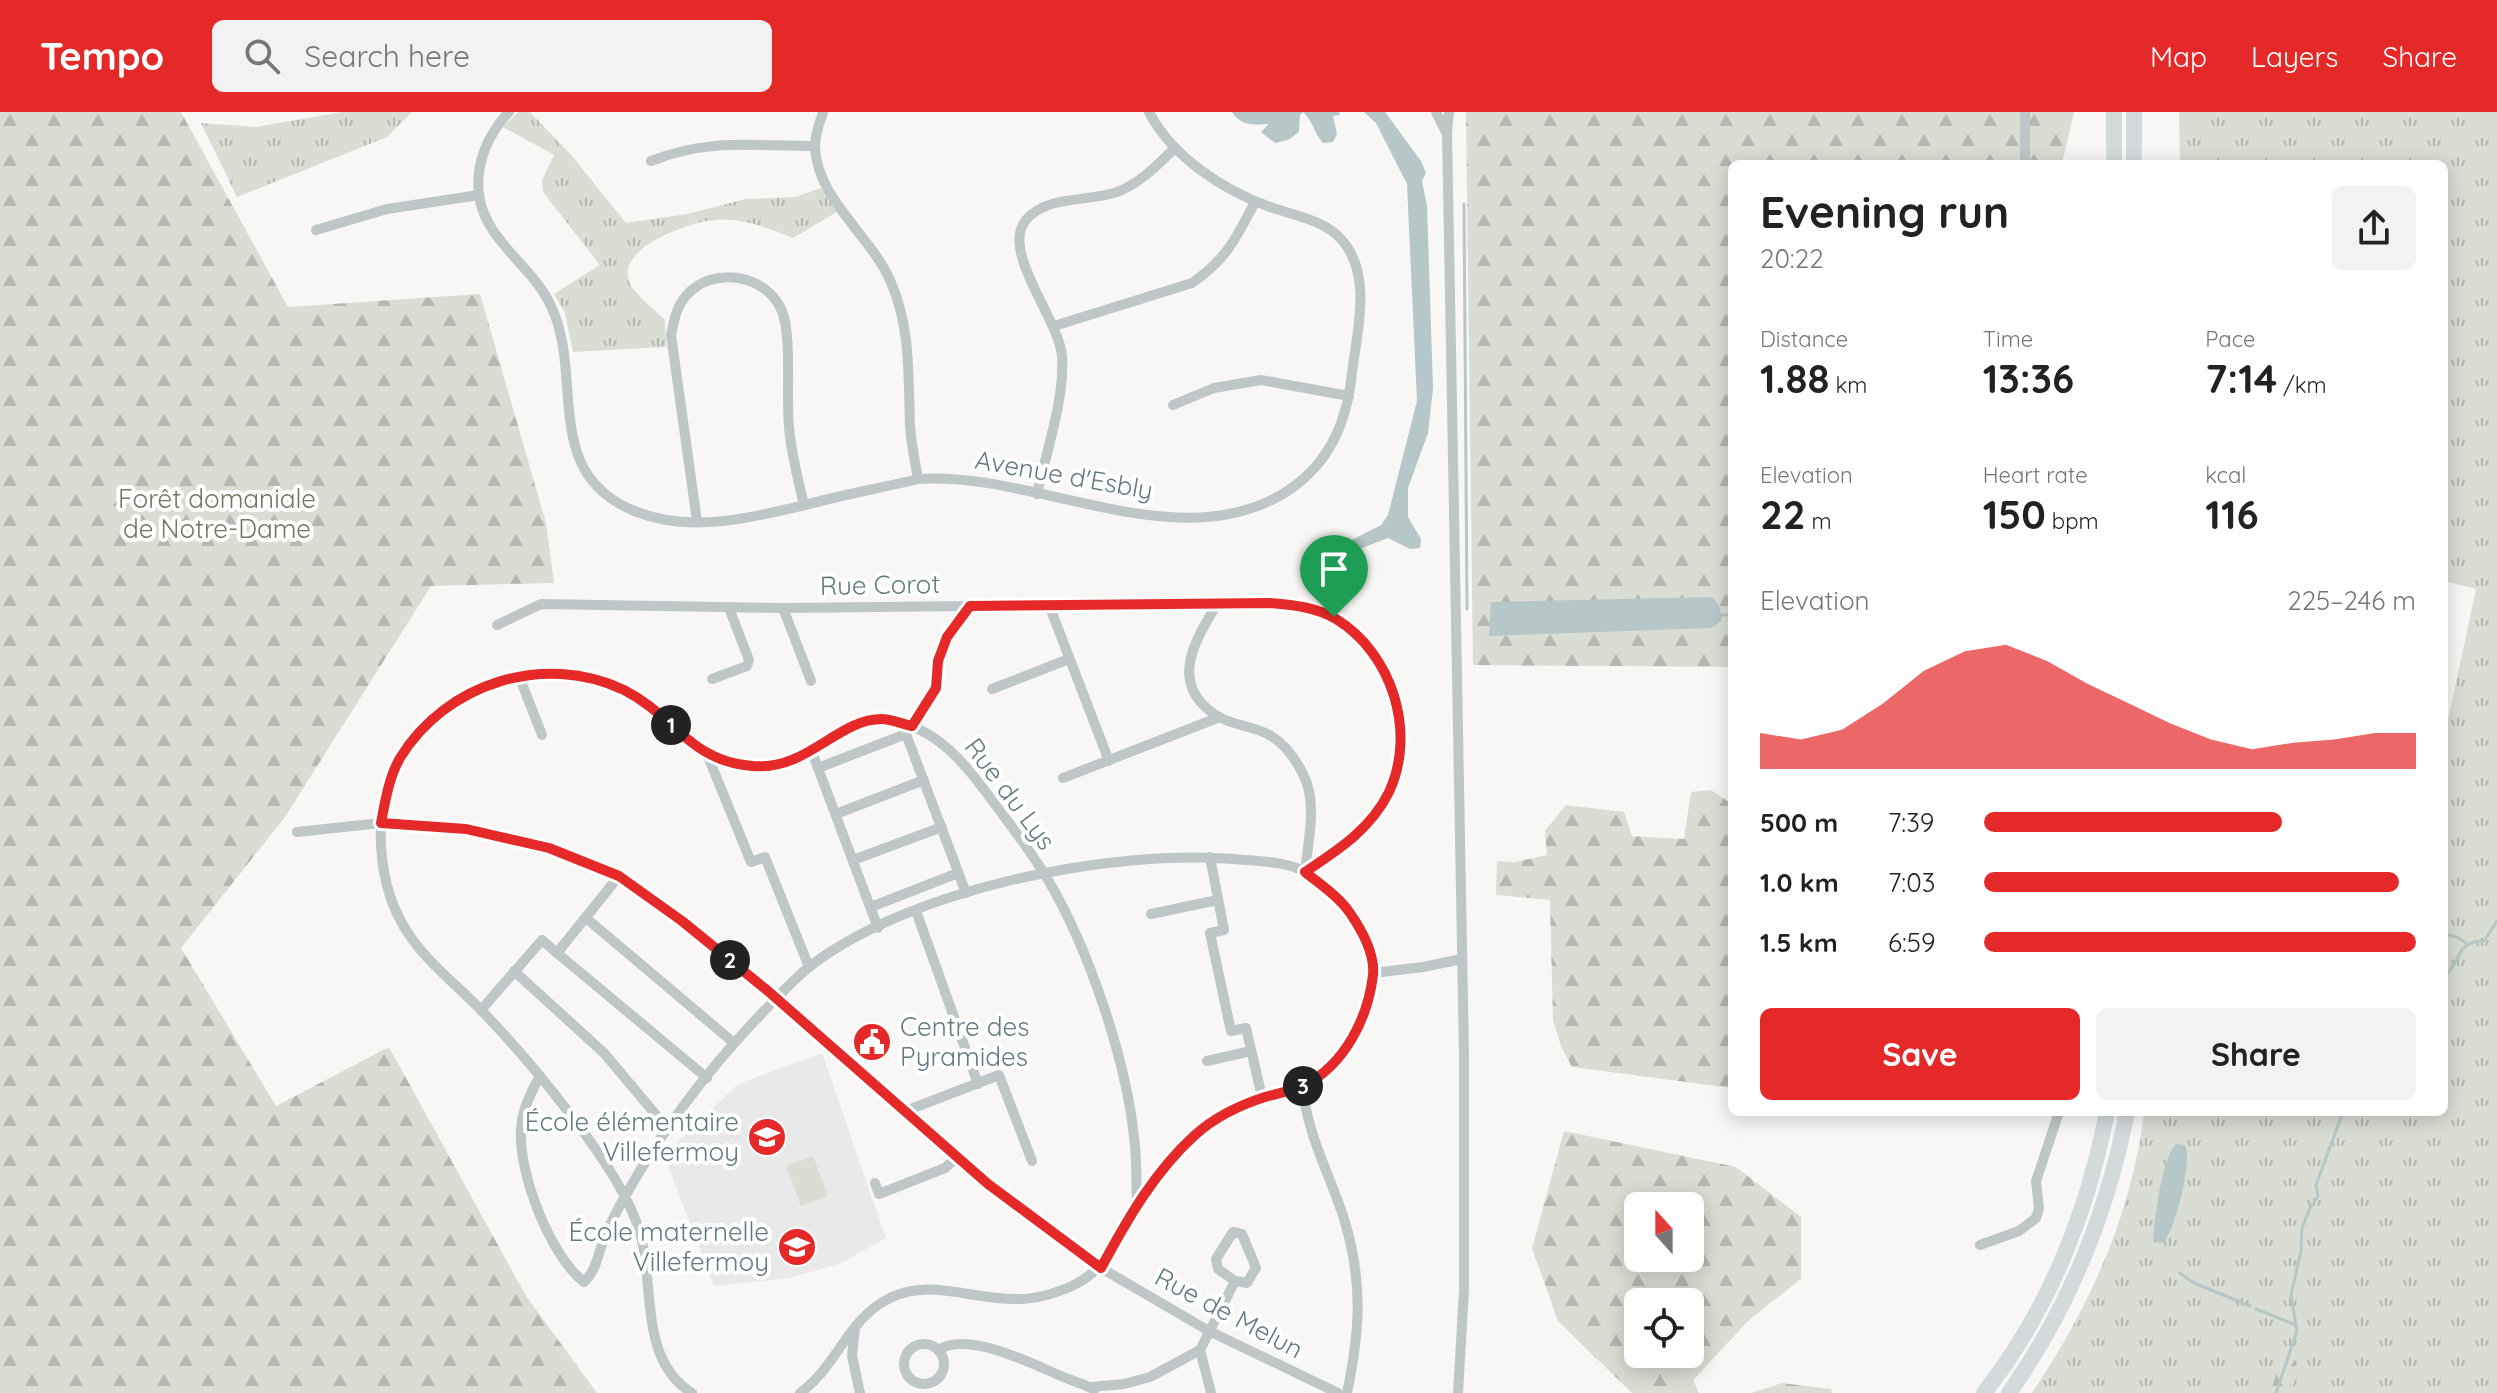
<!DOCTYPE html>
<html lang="en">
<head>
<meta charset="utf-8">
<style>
	:root { --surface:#fff; --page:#f2f2f2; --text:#222; --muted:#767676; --accent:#e52929 }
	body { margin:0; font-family:Quicksand,sans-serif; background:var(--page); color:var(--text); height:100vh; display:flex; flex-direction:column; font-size:30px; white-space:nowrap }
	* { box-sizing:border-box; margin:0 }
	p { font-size:26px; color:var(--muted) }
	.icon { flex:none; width:44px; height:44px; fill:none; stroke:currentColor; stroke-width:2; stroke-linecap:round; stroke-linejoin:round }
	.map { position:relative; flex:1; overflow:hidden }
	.details { position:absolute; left:1728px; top:48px; width:720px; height:956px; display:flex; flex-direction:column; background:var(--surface); border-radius:12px; box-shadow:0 4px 20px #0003 }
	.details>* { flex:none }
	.needle { width:52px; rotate:339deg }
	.buttons { position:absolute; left:1624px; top:1080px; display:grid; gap:16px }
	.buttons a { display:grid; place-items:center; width:80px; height:80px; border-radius:12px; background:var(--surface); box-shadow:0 4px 20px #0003; font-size:40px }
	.pin { position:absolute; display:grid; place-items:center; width:68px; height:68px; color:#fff; margin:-82px -34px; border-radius:50% 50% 50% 0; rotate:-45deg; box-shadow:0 0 8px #0007 }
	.pin .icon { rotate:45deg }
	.km { position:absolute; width:40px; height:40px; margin:-20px; border-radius:50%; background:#222; color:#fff; font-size:22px; line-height:40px; text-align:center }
	.round { display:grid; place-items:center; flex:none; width:84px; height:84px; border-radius:12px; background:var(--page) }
	.overview { display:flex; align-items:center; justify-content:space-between; height:136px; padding:0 32px }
	h1 { font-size:44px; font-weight:700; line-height:60px }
	.metrics { display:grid; grid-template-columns:repeat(3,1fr); gap:12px; height:136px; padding:8px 32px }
	.metrics div { display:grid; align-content:center }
	.metrics b { font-size:40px; font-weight:700 }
	.metrics small { font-size:22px; font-weight:400 }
	.metrics p { font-size:22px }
	.chart { height:224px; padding:16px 32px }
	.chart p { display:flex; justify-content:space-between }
	.chart svg { width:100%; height:144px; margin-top:8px; fill:var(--accent); opacity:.7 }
	.primary-button { display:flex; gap:16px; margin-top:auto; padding:16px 32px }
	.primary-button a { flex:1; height:92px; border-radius:12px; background:var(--accent); color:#fff; font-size:32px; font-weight:700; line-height:92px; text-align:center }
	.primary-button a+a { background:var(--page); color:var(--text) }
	ul { padding:0 32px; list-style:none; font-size:26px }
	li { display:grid; grid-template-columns:128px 96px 1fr; align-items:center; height:60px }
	li i { height:20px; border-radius:10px; background:var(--accent) }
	header { display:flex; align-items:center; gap:48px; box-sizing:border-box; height:112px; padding:0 40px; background:var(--accent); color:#fff }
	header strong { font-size:38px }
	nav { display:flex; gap:44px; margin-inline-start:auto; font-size:28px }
	.search { width:560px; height:72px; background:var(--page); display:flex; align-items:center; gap:20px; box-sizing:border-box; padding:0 28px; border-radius:12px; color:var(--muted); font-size:30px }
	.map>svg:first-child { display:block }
</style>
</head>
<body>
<header>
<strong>Tempo</strong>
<div class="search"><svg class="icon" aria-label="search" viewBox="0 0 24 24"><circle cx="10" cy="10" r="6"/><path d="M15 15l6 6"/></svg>Search here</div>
<nav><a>Map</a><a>Layers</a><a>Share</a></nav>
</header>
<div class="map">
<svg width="2497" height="1281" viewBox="0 0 2497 1281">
	<defs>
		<pattern id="grass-tufts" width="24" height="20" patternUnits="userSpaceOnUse" patternTransform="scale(2)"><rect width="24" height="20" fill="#d9ddd4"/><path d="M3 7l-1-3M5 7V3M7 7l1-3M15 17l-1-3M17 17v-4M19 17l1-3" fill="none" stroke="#b4b8b1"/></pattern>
		<pattern id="forest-firs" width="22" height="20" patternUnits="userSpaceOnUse" patternTransform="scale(2)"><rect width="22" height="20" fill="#d9ddd4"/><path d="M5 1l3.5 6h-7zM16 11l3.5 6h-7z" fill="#b4b8b1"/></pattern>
	</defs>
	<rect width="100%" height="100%" fill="#f8f7f5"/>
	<polygon fill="#e9e9e9" points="822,941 886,1126 839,1152 789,1166 714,1174 664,1043 738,972"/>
	<g fill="url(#grass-tufts)">
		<polygon points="342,0 412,0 387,25 237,85 201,11 256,15"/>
		<path d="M 518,0 L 530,0 L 572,44 L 626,111 L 687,102 L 746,87 L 795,85 L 821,76 L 837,100 L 793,126 C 768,116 741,105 714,108 C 690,110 613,136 630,172 C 635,182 656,199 665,208 L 666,235 L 573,240 L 565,201 L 554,182 L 600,153 L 543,80 L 542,68 L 554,43 L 503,15 Z"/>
		<path d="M 2179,0 L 2497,0 L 2497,1281 L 2032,1281 C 2089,1196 2132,1103 2144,1000 L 2444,1000 L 2444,627 L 2476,477 L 2444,469 L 2444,52 L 2180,52 Z"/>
	</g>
	<g fill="url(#forest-firs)" fill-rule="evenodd">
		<polygon points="0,0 181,0 288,195 480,182 546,411 554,471 431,474 285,705 181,836 276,994 389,935 526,1184 597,1281 0,1281"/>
		<polygon points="1466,0 2074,0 2062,52 1732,52 1732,555 1473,553"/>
		<polygon points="1711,678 1729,690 1732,696 1732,976 1572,955 1561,934 1553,908 1550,788 1496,783 1497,749 1515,750 1547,743 1545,719 1566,693 1624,700 1632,724 1684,727 1691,680"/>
		<path d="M 1564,1019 L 1736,1055 L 1801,1105 L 1801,1167 L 1749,1208 L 1693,1268 L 1699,1281 L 1632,1281 L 1558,1209 L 1532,1136 ZM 1690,1094 L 1690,1146 L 1638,1146 L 1638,1094 ZM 1690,1190 L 1690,1242 L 1638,1242 L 1638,1190 Z"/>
		<polygon points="2284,1239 2297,1250 2288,1281 2270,1281"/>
		<polygon points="1782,1271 1831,1277 1832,1281 1751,1281"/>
	</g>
	<polygon fill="#d9ddd4" points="813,1044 828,1084 801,1094 786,1054"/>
	<g fill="#b5c7c7">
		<path d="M 1232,0 L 1339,0 L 1340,3 L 1333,4 L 1337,22 L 1333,30 L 1323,31 C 1314,21 1314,11 1303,0 L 1300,3 L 1299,20 L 1288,28 L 1275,31 L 1261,20 L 1269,12 C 1253,13 1241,14 1232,0 Z"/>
		<polygon points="1350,0 1385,0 1421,49 1426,61 1422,69 1427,94 1433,276 1428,321 1408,376 1408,405 1421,427 1420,436 1410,437 1388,426 1347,442 1344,432 1381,413 1388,403 1417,289 1407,72 1376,11 1364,0"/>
		<path d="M 1712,485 C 1719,492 1722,499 1721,509 L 1712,516 L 1489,524 L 1491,490 Z"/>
		<path d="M 2176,1032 L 2185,1033 C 2193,1047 2175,1119 2163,1131 L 2153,1130 C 2154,1109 2162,1044 2176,1032 Z"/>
	</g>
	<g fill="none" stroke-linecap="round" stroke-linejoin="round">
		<g stroke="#b5c7c7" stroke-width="3">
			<polyline points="1464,92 1467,497"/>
			<polyline points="1721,503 1732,503"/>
			<polyline points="2444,822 2457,825 2466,831"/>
			<path d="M 2444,864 C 2464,849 2453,830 2484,829 L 2497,809"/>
			<polyline points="2180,1161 2192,1170 2250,1194"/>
			<polyline points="2256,1197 2296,1213"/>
			<polyline points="2276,1281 2297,1219 2291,1183 2301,1139 2302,1116 2310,1096 2318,1084 2316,1073 2343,1000"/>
		</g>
		<g stroke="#bfc6c8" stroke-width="10">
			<path d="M 509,0 C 488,22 475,52 479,83 C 485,129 533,154 551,194 C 585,266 540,363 637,400 C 691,421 751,406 805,393 C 842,383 880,376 918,367 C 1034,358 1181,450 1289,378 C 1330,350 1347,310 1352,261 C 1357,219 1373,162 1341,127 C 1324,108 1293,103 1270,95 C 1223,78 1172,45 1149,0"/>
			<path d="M 823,0 C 820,10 814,25 815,36 C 818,88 870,123 890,168 C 911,215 908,263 910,313 C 911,331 915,349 918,367"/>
			<polyline points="1436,0 1446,20"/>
			<polyline points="1449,0 1447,21 1464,943 1464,1178 1458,1281"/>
			<polyline points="2025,0 2025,52"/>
			<path d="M 651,49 C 709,26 754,34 815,34"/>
			<polyline points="316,118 387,97 479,83"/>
			<path d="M 1054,214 L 1192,171 C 1227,147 1236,126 1255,90"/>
			<polyline points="1173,293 1214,276 1261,268 1349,284"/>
			<path d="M 1037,382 C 1046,340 1065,287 1062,244 C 1059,207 1000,139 1026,108 C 1047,83 1088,90 1117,80 C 1141,71 1157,53 1175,36"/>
			<path d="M 697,409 L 671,223 C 674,209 676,195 686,184 C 712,153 767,162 782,199 C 792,223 786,286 789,315 C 791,341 798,367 804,393"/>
			<path d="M 1217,492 C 1194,530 1167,574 1219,605 C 1235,614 1256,614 1271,624 C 1285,632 1296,648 1303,662 C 1318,691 1308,728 1305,760"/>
			<polyline points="1049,493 1109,649"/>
			<polyline points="783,496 811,569"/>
			<path d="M 497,513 L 541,492 L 783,496 L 1238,491 C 1270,491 1305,490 1334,505 C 1402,543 1419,641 1375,702 C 1357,728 1331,743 1305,760"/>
			<polyline points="519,564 542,623"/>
			<polyline points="712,567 747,554 749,548 729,496"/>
			<polyline points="992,577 1069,547"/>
			<polyline points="812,640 878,816"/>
			<polyline points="707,642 751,750 765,745 809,855"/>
			<polyline points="818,656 906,622"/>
			<polyline points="1063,666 1220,605"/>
			<polyline points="836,702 924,668"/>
			<polyline points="297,720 381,711 466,717 549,736 619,764 682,809 768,879 988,1072 1101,1156 1209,1219 1338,1281"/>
			<polyline points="1210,745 1224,818 1210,821 1231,919 1246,916 1262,985"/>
			<polyline points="853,748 942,715"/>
			<polyline points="966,781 906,622 936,576 938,549 947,525 970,494"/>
			<polyline points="871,795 958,761"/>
			<polyline points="916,799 978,972"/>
			<polyline points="1151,802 1218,788"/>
			<polyline points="586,806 734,931"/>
			<polyline points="557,841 707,966"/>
			<polyline points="514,859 604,941 667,1016"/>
			<polyline points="1373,861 1423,855 1462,847"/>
			<polyline points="481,898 542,828 557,841 619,764"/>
			<polyline points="1207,949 1251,939"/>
			<path d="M 540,964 C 531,980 522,998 521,1017 C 518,1060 550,1144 584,1170 C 596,1159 597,1145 603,1130 C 609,1114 618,1096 627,1081 C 664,1015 711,954 763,900 C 778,885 793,868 809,855 C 909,777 1109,737 1234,747 C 1256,749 1285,749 1306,760 C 1326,771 1351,799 1361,819 C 1367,832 1374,848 1373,863 C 1371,884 1361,913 1350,931 C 1327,971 1299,972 1260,986 C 1237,995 1215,1006 1197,1021 C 1175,1040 1153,1066 1137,1090 C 1115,1124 1112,1155 1072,1174 C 1056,1181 1037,1187 1019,1187 C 970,1189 923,1161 878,1193 C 845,1216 833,1258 800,1281"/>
			<path d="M 1303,974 C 1306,1022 1331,1064 1345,1110 C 1363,1171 1360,1219 1347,1281"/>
			<polyline points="903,1000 999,963 1032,1049"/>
			<polyline points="875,1071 879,1082 945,1056 956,1046"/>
			<polygon points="1233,1120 1242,1122 1256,1156 1247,1171 1235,1169 1218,1157 1216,1147"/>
			<polyline points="1980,1133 2019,1119 2036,1106 2039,1096 2036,1069 2059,1000"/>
			<polyline points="855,1216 852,1244 860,1281"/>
			<circle cx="924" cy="1252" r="20"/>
			<path d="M 938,1238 C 970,1217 1039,1256 1071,1268 C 1079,1271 1087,1273 1094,1278"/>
			<polyline points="1200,1238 1211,1281"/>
			<polyline points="1091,1275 1124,1272 1150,1265 1200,1238 1235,1169"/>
			<path d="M 692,1281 C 635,1246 658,1164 636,1109 C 621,1070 592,1031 567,998 C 540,963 512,930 481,898 C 458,874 429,852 410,824 C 376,775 370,697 401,645 C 411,629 424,616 438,604 C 481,565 541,553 596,568 C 616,573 638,584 654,597 C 673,613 688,635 712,644 C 745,657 779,657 811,640 C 836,628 857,604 887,608 C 937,614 966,653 994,691 C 1013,716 1032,741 1048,768 C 1088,835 1126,947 1134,1025 C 1137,1046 1136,1068 1137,1090"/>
		</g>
		<g stroke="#d4d9dc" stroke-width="16">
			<polyline points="2114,0 2114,52"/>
			<polyline points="2134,0 2134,52"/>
			<path d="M 1984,1281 C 2049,1198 2087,1102 2107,1000"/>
			<path d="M 2009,1281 C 2069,1196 2107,1102 2127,1000"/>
		</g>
	</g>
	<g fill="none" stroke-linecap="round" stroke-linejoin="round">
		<defs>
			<path id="route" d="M 1270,491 C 1293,493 1316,495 1336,507 C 1392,541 1417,620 1389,680 C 1371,717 1338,738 1305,760 C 1320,772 1339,785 1350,801 C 1361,817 1375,842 1373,863 C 1368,906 1345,952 1305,973 C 1293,979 1278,981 1265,985 C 1240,993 1215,1005 1195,1023 C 1154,1060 1127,1108 1101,1156 L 988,1072 L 768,879 L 682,809 L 619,764 L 549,736 L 466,717 L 381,711 C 385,690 389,665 400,646 C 446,571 544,540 624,578 C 674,603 689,649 752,654 C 808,659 837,607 882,607 C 891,607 902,612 912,614 L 936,576 L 938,549 L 947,525 L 970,494 Z"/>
		</defs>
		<use href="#route" stroke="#fff" stroke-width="16"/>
		<use href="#route" stroke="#e52929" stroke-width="10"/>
	</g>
	<defs>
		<symbol id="civic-disc" viewBox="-11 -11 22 22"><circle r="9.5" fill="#e52929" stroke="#fff"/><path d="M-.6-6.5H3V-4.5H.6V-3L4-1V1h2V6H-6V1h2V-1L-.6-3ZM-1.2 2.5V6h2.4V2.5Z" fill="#fff"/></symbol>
		<symbol id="school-disc" viewBox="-11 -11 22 22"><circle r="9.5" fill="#e52929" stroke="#fff"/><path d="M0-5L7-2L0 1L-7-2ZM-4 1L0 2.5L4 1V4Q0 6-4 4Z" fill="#fff"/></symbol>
	</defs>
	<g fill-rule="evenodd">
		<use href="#civic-disc" x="850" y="908" width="44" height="44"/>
		<use href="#school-disc" x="745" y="1003" width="44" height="44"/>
		<use href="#school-disc" x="775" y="1113" width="44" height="44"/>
	</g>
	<g text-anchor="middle" stroke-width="8" stroke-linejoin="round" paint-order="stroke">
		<g font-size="26" fill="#637a81" stroke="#fff">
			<text transform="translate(1064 363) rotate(10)" y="9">Avenue d'Esbly</text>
			<text transform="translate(880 473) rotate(-1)" y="9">Rue Corot</text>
			<text transform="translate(1010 682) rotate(53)" y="9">Rue du Lys</text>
			<text transform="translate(1229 1201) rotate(28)" y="9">Rue de Melun</text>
		</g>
		<g font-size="26" fill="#6b7962" stroke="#fff">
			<text x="217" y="396">Forêt domaniale<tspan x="217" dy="30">de Notre-Dame</tspan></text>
		</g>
		<g font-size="26" fill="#637a81" stroke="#fff" text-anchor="end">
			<text x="900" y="924" text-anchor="start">Centre des<tspan x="900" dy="30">Pyramides</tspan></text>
			<text x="739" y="1019">École élémentaire<tspan x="739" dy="30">Villefermoy</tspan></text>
			<text x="769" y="1129">École maternelle<tspan x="769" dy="30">Villefermoy</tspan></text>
		</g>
	</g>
</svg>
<div class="buttons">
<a><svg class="needle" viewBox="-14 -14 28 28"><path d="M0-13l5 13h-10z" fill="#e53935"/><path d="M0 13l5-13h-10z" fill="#767676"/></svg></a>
<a><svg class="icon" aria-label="locate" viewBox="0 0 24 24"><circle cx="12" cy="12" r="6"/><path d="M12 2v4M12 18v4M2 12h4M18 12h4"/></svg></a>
</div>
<div class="pin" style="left:1334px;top:505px;background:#1e9e55"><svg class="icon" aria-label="arrive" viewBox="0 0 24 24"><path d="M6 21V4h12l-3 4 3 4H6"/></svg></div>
<b class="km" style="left:671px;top:613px">1</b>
<b class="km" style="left:730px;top:848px">2</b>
<b class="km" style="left:1303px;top:974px">3</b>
<section class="details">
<div class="overview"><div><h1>Evening run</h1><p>20:22</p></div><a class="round"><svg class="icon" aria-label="share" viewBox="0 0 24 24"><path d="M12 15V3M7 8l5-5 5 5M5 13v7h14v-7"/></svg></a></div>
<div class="metrics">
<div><p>Distance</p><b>1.88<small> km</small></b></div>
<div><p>Time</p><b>13:36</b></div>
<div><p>Pace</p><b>7:14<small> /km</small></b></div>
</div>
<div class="metrics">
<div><p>Elevation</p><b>22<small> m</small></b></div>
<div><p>Heart rate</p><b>150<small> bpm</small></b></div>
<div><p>kcal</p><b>116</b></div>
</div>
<div class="chart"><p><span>Elevation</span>225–246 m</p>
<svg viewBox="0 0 160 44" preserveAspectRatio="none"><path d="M0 44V33L10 35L20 32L30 24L40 14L50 8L60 6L70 11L80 18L90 24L100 30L110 35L120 38L130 36L140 35L150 33L160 33V44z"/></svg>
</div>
<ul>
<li><b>500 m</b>7:39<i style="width:69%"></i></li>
<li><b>1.0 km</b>7:03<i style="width:96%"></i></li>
<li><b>1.5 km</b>6:59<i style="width:100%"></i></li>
</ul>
<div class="primary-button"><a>Save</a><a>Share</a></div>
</section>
</div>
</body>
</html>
